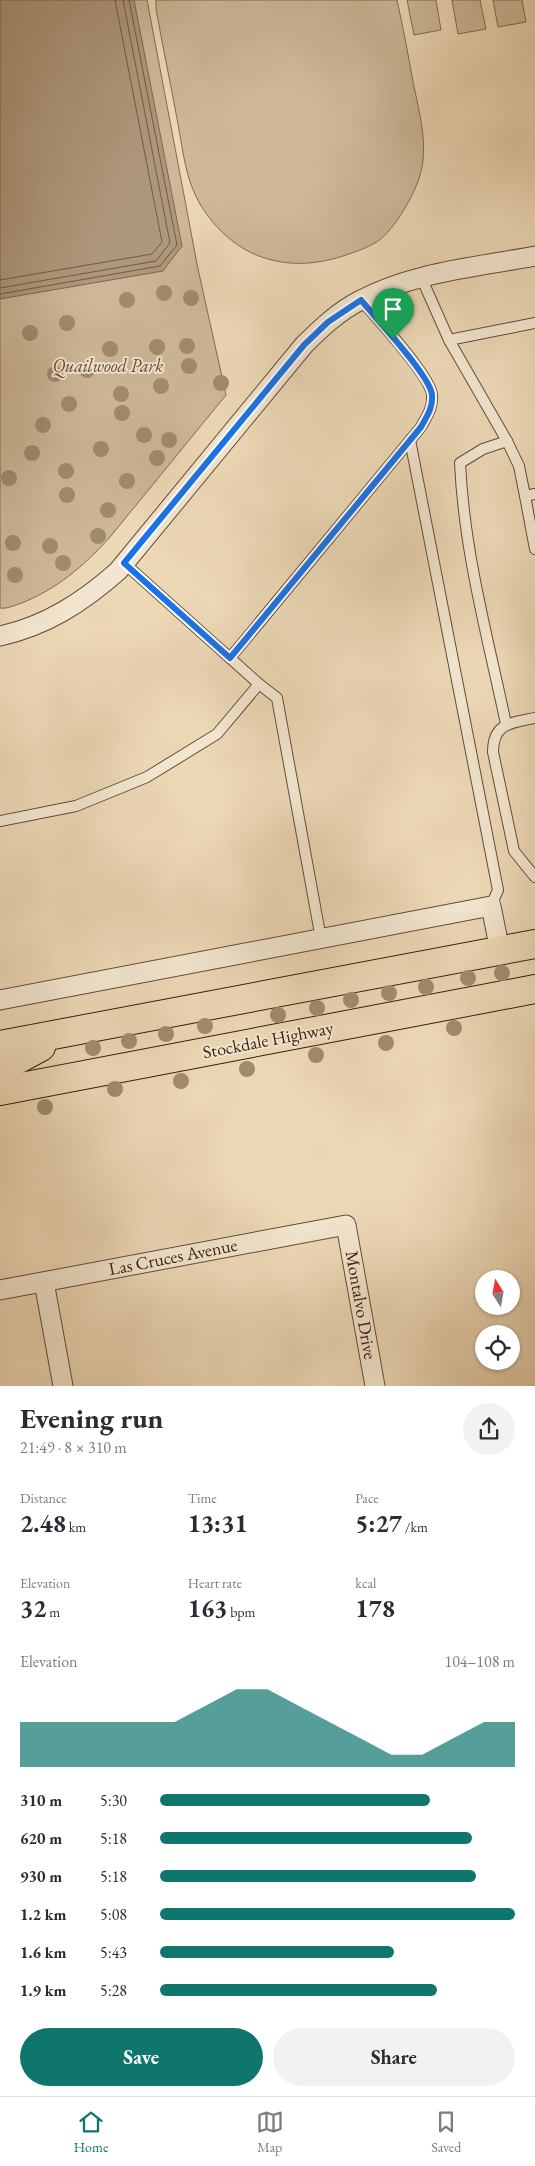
<!DOCTYPE html>
<html lang="en">
<head>
<meta charset="utf-8">
<style>
	:root { --surface:#fff; --page:#f2f2f3; --text:#2b2b33; --muted:#7c7c81; --line:#e1e1e2; --accent:#0f766e }
	body { margin:0; font-family:"EB Garamond",serif; background:var(--page); color:var(--text); height:100vh; display:flex; flex-direction:column; font-size:19px; white-space:nowrap }
	* { box-sizing:border-box; margin:0 }
	p { font-size:16px; color:var(--muted) }
	.icon { flex:none; width:28px; height:28px; fill:none; stroke:currentColor; stroke-width:2; stroke-linecap:round; stroke-linejoin:round }
	.map { position:relative; height:1386px; overflow:hidden }
	.panel { display:flex; flex-direction:column; background:var(--surface); flex:1 }
	.panel>* { flex:none }
	.needle { width:32px; rotate:349deg }
	.tools { position:absolute; left:475px; top:1270px; display:grid; gap:10px }
	.tools a { display:grid; place-items:center; width:45px; height:45px; border-radius:50%; background:var(--surface); box-shadow:0 1px 4px #0004; font-size:25px }
	.pin { position:absolute; display:grid; place-items:center; width:42px; height:42px; color:#fff; margin:-51px -21px; border-radius:50% 50% 50% 0; rotate:-45deg; box-shadow:0 0 5px #0007 }
	.pin .icon { rotate:45deg }
	.round { display:grid; place-items:center; flex:none; width:52px; height:52px; border-radius:26px; background:var(--page) }
	.summary { display:flex; align-items:center; justify-content:space-between; height:85px; padding:0 20px }
	h1 { font-size:28px; font-weight:700; line-height:38px }
	.figures { display:grid; grid-template-columns:repeat(3,1fr); gap:8px; height:85px; padding:5px 20px }
	.figures div { display:grid; align-content:center }
	.figures b { font-size:25px; font-weight:700 }
	.figures small { font-size:14px; font-weight:400 }
	.figures p { font-size:14px }
	.chart { height:140px; padding:10px 20px }
	.chart p { display:flex; justify-content:space-between }
	.chart svg { width:100%; height:90px; margin-top:5px; fill:var(--accent); opacity:.7 }
	.button { display:flex; gap:10px; margin-top:auto; padding:10px 20px }
	.button a { flex:1; height:58px; border-radius:30px; background:var(--accent); color:#fff; font-size:20px; font-weight:700; line-height:58px; text-align:center }
	.button a+a { background:var(--page); color:var(--text) }
	ul { padding:0 20px; list-style:none; font-size:16px }
	li { display:grid; grid-template-columns:80px 60px 1fr; align-items:center; height:38px }
	li i { height:12px; border-radius:6px; background:var(--accent) }
	.tab-bar { display:flex; justify-content:space-around; align-items:center; height:70px; border-top:1px solid var(--line); background:var(--surface); font-size:14px; color:var(--muted) }
	.tab-bar a { display:grid; justify-items:center; gap:2px }
	.tab-bar .current { color:var(--accent) }
	.map>svg:first-child { display:block }
</style>
</head>
<body>
<div class="map">
<svg width="535" height="1386" viewBox="0 0 535 1386">
	<rect width="100%" height="100%" fill="#edd8b6"/>
	<filter id="stains"><feTurbulence type="fractalNoise" baseFrequency=".004" numOctaves="4"/><feColorMatrix values="0 0 0 0 .2 0 0 0 0 .09 0 0 0 0 .02 0 0 0 .5 -.17"/></filter>
	<radialGradient id="worn" r=".72"><stop offset=".6" stop-color="#630" stop-opacity="0"/><stop offset="1" stop-color="#630" stop-opacity=".3"/></radialGradient>
	<g fill="#ceb899" stroke="#826a52">
		<path d="M 0,0 L 147,0 L 198,269 L 226,395 L 110,537 C 84,566 56,590 19,604 C 12,606 7,609 0,608 Z"/>
		<path d="M 156,0 L 397,0 C 403,27 408,54 413,82 C 419,111 429,146 420,175 C 415,194 394,230 378,241 C 367,248 355,252 343,256 C 285,275 232,257 200,204 C 186,181 183,151 178,124 C 171,86 163,48 156,9 Z"/>
		<polygon points="407,0 436,0 441,30 414,35"/>
		<polygon points="452,0 480,0 486,29 458,34"/>
		<polygon points="493,0 522,0 526,22 498,27"/>
	</g>
	<polygon fill="#ae987c" stroke="#7e674e" points="0,0 134,0 182,246 163,271 0,299"/>
	<g fill="none" stroke-linecap="round" stroke-linejoin="round">
		<g stroke="#725a43" stroke-width="1">
			<polyline points="0,280 152,254 162,242 115,0"/>
			<polyline points="0,288 156,261 170,243 123,0"/>
			<polyline points="0,294 160,266 177,245 129,0"/>
		</g>
		<defs>
			<g id="lane">
				<polyline points="421,277 449,340 535,323"/>
				<polyline points="449,340 507,441 519,466 525,496"/>
				<polyline points="410,440 498,890 491,906"/>
				<polyline points="535,494 525,496 535,549"/>
				<polyline points="124,563 259,684 277,698 321,939"/>
				<path d="M 230,658 L 421,427 C 427,416 433,408 432,395 C 431,377 376,317 361,300"/>
				<path d="M 535,718 C 511,723 493,723 493,752 L 514,851 L 535,877"/>
				<path d="M 506,724 C 488,638 464,552 460,463 L 483,449 L 507,441"/>
				<polyline points="0,821 76,806 147,777 217,734 259,684"/>
			</g>
			<g id="street">
				<path d="M 0,636 C 46,626 83,602 118,571 L 304,345 C 321,328 339,311 361,300 C 414,272 477,267 535,256"/>
				<polyline points="0,1000 491,906 500,951"/>
				<polyline points="44,1282 63,1386"/>
				<polyline points="0,1290 346,1225 375,1386"/>
			</g>
			<g id="primary">
				<polyline points="0,1045 535,944"/>
				<polyline points="0,1066 15,1061 41,1047"/>
				<polyline points="0,1091 535,989"/>
			</g>
		</defs>
		<use href="#lane" stroke="#634c35" stroke-width="12"/>
		<use href="#street" stroke="#634c35" stroke-width="21"/>
		<use href="#primary" stroke="#351d0a" stroke-width="30"/>
		<use href="#lane" stroke="#f3e6d0" stroke-width="10"/>
		<use href="#street" stroke="#f3e6d0" stroke-width="19"/>
		<use href="#primary" stroke="#edd8b6" stroke-width="28"/>
	</g>
	<g fill="#a18b6f">
		<circle cx="164" cy="293" r="8"/>
		<circle cx="191" cy="298" r="8"/>
		<circle cx="127" cy="300" r="8"/>
		<circle cx="67" cy="323" r="8"/>
		<circle cx="30" cy="333" r="8"/>
		<circle cx="187" cy="346" r="8"/>
		<circle cx="157" cy="347" r="8"/>
		<circle cx="110" cy="349" r="8"/>
		<circle cx="189" cy="366" r="8"/>
		<circle cx="87" cy="370" r="8"/>
		<circle cx="55" cy="374" r="8"/>
		<circle cx="221" cy="383" r="8"/>
		<circle cx="161" cy="386" r="8"/>
		<circle cx="121" cy="394" r="8"/>
		<circle cx="69" cy="404" r="8"/>
		<circle cx="122" cy="413" r="8"/>
		<circle cx="43" cy="425" r="8"/>
		<circle cx="144" cy="435" r="8"/>
		<circle cx="169" cy="440" r="8"/>
		<circle cx="101" cy="449" r="8"/>
		<circle cx="32" cy="453" r="8"/>
		<circle cx="157" cy="458" r="8"/>
		<circle cx="66" cy="471" r="8"/>
		<circle cx="9" cy="478" r="8"/>
		<circle cx="127" cy="481" r="8"/>
		<circle cx="67" cy="495" r="8"/>
		<circle cx="108" cy="510" r="8"/>
		<circle cx="98" cy="536" r="8"/>
		<circle cx="13" cy="543" r="8"/>
		<circle cx="50" cy="546" r="8"/>
		<circle cx="63" cy="563" r="8"/>
		<circle cx="15" cy="575" r="8"/>
		<circle cx="502" cy="973" r="8"/>
		<circle cx="468" cy="978" r="8"/>
		<circle cx="426" cy="987" r="8"/>
		<circle cx="389" cy="993" r="8"/>
		<circle cx="351" cy="1000" r="8"/>
		<circle cx="317" cy="1008" r="8"/>
		<circle cx="278" cy="1015" r="8"/>
		<circle cx="205" cy="1026" r="8"/>
		<circle cx="454" cy="1028" r="8"/>
		<circle cx="166" cy="1034" r="8"/>
		<circle cx="129" cy="1041" r="8"/>
		<circle cx="386" cy="1043" r="8"/>
		<circle cx="93" cy="1048" r="8"/>
		<circle cx="316" cy="1055" r="8"/>
		<circle cx="247" cy="1069" r="8"/>
		<circle cx="181" cy="1081" r="8"/>
		<circle cx="115" cy="1089" r="8"/>
		<circle cx="45" cy="1107" r="8"/>
	</g>
	<g fill="none" stroke-linecap="round" stroke-linejoin="round">
		<defs>
			<path id="route" d="M 361,300 C 375,317 431,377 432,395 C 433,408 427,416 421,427 L 230,658 L 124,563 L 304,345 L 328,322 Z"/>
		</defs>
		<use href="#route" stroke="#fff" stroke-width="10"/>
		<use href="#route" stroke="#1a73e8" stroke-width="6"/>
	</g>
	<g text-anchor="middle" stroke-width="4" stroke-linejoin="round" paint-order="stroke">
		<g font-size="18" font-style="italic" fill="#634c35" stroke="#f3e6d0">
			<text x="108" y="372">Quailwood Park</text>
		</g>
		<g font-size="18" fill="#351d0a" stroke="#f3e6d0">
			<text transform="translate(268 1040) rotate(-11)" y="6">Stockdale Highway</text>
			<text transform="translate(173 1257) rotate(-11)" y="6">Las Cruces Avenue</text>
			<text transform="translate(361 1305) rotate(80)" y="6">Montalvo Drive</text>
		</g>
	</g>
	<rect width="100%" height="100%" filter="url(#stains)"/>
	<rect width="100%" height="100%" fill="url(#worn)"/>
</svg>
<div class="tools">
<a><svg class="needle" viewBox="-14 -14 28 28"><path d="M0-13l5 13h-10z" fill="#e53935"/><path d="M0 13l5-13h-10z" fill="#7c7c81"/></svg></a>
<a><svg class="icon" aria-label="locate" viewBox="0 0 24 24"><circle cx="12" cy="12" r="6"/><path d="M12 2v4M12 18v4M2 12h4M18 12h4"/></svg></a>
</div>
<div class="pin" style="left:393px;top:339px;background:#1e9e55"><svg class="icon" aria-label="arrive" viewBox="0 0 24 24"><path d="M6 21V4h12l-3 4 3 4H6"/></svg></div>
</div>
<section class="panel">
<div class="summary"><div><h1>Evening run</h1><p>21:49 · 8 × 310 m</p></div><a class="round"><svg class="icon" aria-label="share" viewBox="0 0 24 24"><path d="M12 15V3M7 8l5-5 5 5M5 13v7h14v-7"/></svg></a></div>
<div class="figures">
<div><p>Distance</p><b>2.48<small> km</small></b></div>
<div><p>Time</p><b>13:31</b></div>
<div><p>Pace</p><b>5:27<small> /km</small></b></div>
</div>
<div class="figures">
<div><p>Elevation</p><b>32<small> m</small></b></div>
<div><p>Heart rate</p><b>163<small> bpm</small></b></div>
<div><p>kcal</p><b>178</b></div>
</div>
<div class="chart"><p><span>Elevation</span>104–108 m</p>
<svg viewBox="0 0 160 44" preserveAspectRatio="none"><path d="M0 44V22L10 22L20 22L30 22L40 22L50 22L60 14L70 6L80 6L90 14L100 22L110 30L120 38L130 38L140 30L150 22L160 22V44z"/></svg>
</div>
<ul>
<li><b>310 m</b>5:30<i style="width:76%"></i></li>
<li><b>620 m</b>5:18<i style="width:88%"></i></li>
<li><b>930 m</b>5:18<i style="width:89%"></i></li>
<li><b>1.2 km</b>5:08<i style="width:100%"></i></li>
<li><b>1.6 km</b>5:43<i style="width:66%"></i></li>
<li><b>1.9 km</b>5:28<i style="width:78%"></i></li>
</ul>
<div class="button"><a>Save</a><a>Share</a></div>
</section>
<nav class="tab-bar">
<a class="current"><svg class="icon" aria-label="home" viewBox="0 0 24 24"><path d="M3 11l9-7 9 7M6 9v11h12V9"/></svg>Home</a>
<a><svg class="icon" aria-label="map" viewBox="0 0 24 24"><path d="M3 6l6-2 6 2 6-2v14l-6 2-6-2-6 2zM9 4v14M15 6v14"/></svg>Map</a>
<a><svg class="icon" aria-label="saved" viewBox="0 0 24 24"><path d="M7 4h10v16l-5-4-5 4z"/></svg>Saved</a>
</nav>
</body>
</html>
